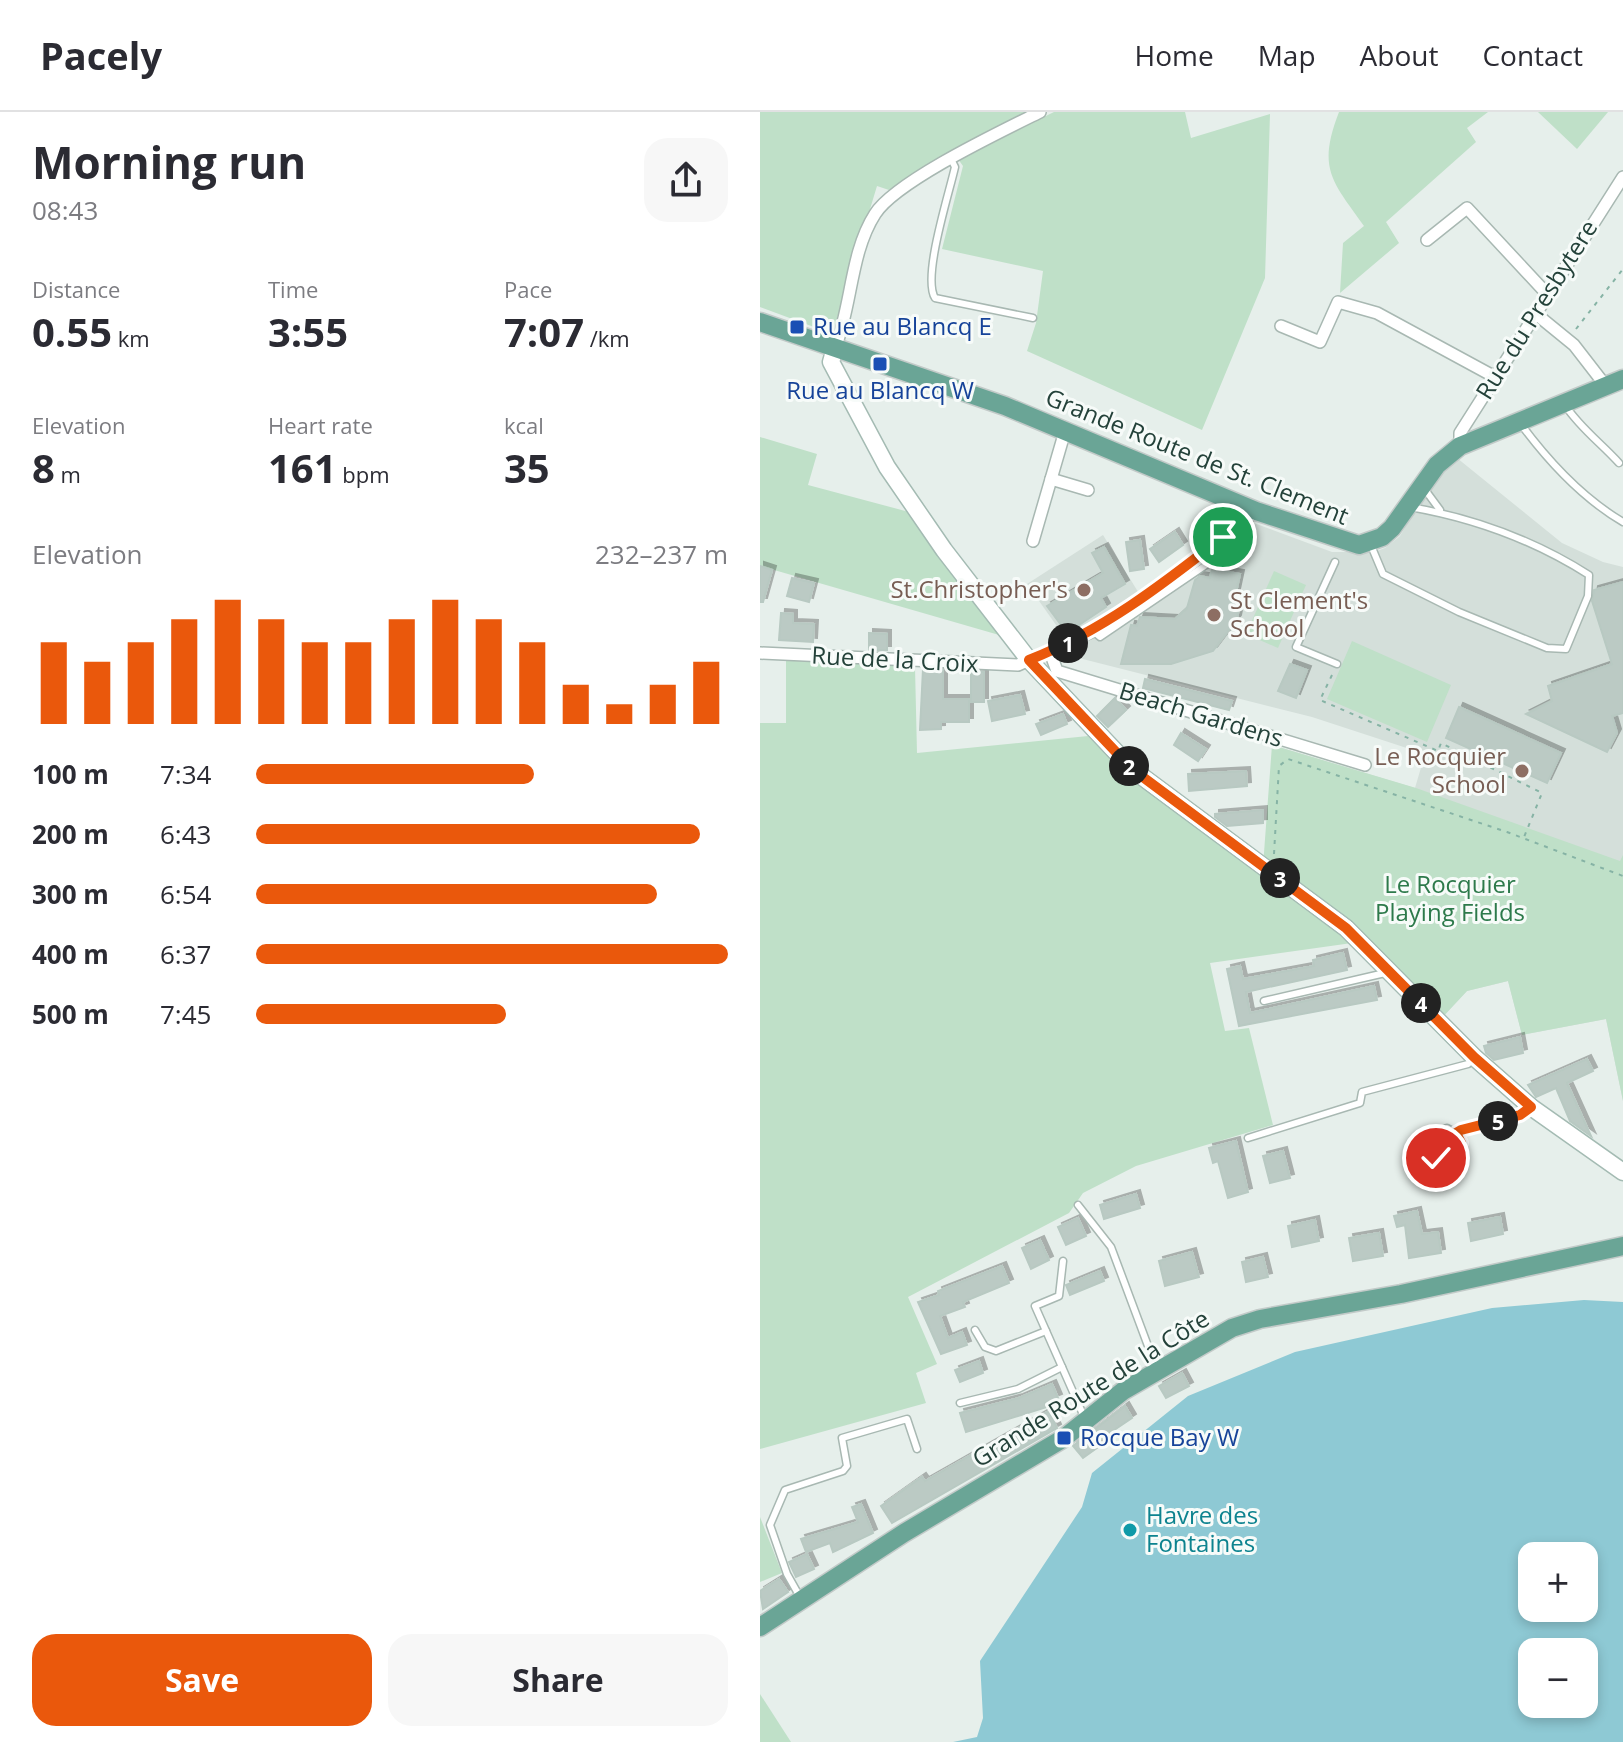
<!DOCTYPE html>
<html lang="en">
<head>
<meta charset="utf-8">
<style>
	:root { --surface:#fff; --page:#f7f7f7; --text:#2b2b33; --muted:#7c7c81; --line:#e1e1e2; --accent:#ea580c }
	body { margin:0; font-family:"Open Sans",sans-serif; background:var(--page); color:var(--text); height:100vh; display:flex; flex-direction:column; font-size:30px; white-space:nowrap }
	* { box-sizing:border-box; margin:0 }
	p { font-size:26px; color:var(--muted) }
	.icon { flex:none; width:44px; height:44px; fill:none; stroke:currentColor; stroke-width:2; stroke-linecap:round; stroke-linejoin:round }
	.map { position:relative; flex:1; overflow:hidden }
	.sheet { display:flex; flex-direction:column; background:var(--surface); width:760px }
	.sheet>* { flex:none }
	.fabs { position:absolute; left:758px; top:1430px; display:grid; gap:16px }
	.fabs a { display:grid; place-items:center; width:80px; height:80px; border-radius:16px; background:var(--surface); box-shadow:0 4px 12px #0003; font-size:40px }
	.pin { position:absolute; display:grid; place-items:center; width:68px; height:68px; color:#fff; margin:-34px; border:4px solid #fff; border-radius:50%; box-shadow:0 2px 8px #0007 }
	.km { position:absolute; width:40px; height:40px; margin:-20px; border-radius:50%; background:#222; color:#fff; font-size:22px; line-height:40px; text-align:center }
	.round { display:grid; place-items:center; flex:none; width:84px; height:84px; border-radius:24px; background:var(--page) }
	.head { display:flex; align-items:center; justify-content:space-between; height:136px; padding:0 32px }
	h1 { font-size:44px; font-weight:700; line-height:60px }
	.stats { display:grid; grid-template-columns:repeat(3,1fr); gap:12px; height:136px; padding:8px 32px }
	.stats div { display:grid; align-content:center }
	.stats b { font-size:40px; font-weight:700 }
	.stats small { font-size:22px; font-weight:400 }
	.stats p { font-size:22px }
	.chart { height:224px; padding:16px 32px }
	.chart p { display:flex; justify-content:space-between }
	.chart svg { width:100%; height:144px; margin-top:8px; stroke:var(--accent); stroke-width:6 }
	.action { display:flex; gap:16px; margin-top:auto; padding:16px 32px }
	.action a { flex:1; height:92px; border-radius:24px; background:var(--accent); color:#fff; font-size:32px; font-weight:700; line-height:92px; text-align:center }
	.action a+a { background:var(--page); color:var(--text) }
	ul { padding:0 32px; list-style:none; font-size:26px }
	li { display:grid; grid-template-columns:128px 96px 1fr; align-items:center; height:60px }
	li i { height:20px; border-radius:10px; background:var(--accent) }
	header { display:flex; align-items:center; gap:48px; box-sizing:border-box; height:112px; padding:0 40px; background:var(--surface); border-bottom:2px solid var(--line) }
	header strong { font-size:38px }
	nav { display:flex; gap:44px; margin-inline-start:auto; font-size:28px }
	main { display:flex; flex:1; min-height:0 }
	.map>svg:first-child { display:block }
</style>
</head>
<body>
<header>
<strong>Pacely</strong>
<nav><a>Home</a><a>Map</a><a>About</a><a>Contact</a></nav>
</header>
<main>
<section class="sheet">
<div class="head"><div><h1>Morning run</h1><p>08:43</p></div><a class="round"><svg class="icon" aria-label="share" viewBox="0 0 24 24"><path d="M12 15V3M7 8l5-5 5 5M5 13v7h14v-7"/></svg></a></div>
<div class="stats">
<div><p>Distance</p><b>0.55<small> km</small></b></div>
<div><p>Time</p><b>3:55</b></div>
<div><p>Pace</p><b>7:07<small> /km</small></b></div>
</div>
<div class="stats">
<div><p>Elevation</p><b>8<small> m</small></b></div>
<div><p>Heart rate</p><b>161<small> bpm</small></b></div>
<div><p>kcal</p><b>35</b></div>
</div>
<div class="chart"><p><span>Elevation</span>232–237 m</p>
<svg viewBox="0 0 160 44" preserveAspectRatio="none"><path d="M5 44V19M15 44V25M25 44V19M35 44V12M45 44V6M55 44V12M65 44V19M75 44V19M85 44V12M95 44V6M105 44V12M115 44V19M125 44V32M135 44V38M145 44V32M155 44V25"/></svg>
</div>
<ul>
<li><b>100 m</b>7:34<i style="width:59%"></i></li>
<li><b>200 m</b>6:43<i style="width:94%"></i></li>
<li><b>300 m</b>6:54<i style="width:85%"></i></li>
<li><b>400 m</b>6:37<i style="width:100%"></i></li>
<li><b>500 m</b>7:45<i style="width:53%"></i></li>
</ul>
<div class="action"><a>Save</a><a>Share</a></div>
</section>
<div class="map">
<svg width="863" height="1630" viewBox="0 0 863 1630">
	<defs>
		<filter id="shadow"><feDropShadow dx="4" dy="-4" stdDeviation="0" flood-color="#0004"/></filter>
	</defs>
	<rect width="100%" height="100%" fill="#e6efeb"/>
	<g fill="#d4dfda">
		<polygon points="697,346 802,431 843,450 863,455 863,989 846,907 762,923 748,869 707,879 679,909 512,633 655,676 665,642 552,605 299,541 395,485 491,410 572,440 614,440 625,436 640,424 666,380"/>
		<polygon points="343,423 380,483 306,527 267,472"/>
	</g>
	<g fill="#bfe0c8">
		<polygon points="0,0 269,0 129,78 117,74 74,216 62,218 0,195"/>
		<polygon points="294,0 425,0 431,26 510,2 505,166 442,318 267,239 276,211 283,159 182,137 203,54 198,47"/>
		<path d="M 579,0 L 728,0 L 707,16 L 716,30 L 626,110 L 639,131 L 580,181 L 583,131 L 604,114 C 572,69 557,57 579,0 Z"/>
		<polygon points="778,0 848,0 817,37"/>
		<polygon points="0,325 57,342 48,373 149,400 246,525 0,454"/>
		<polygon points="514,459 546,473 518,536 486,522"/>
		<polygon points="592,529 691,573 667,630 567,587"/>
		<polygon points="26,548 155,555 157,641 328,624 362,656 592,831 450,851 465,919 489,916 513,1013 376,1054 323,1081 309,1101 148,1185 177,1252 156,1261 166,1291 0,1337 0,611 26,611"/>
		<polygon points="512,633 656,676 860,749 863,743 863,989 846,907 762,923 748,869 707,879 679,909 630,860 503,754"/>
		<polygon points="0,1405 22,1461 0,1470"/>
		<polygon points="0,1582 31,1630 0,1630"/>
	</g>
	<path fill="#8ec9d4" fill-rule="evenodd" d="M 824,1188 L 863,1190 L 863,1630 L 193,1630 L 217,1625 L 223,1606 L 220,1549 L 322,1395 L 332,1361 L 428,1284 L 535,1240 L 732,1196 ZM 772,1444 L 824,1444 L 824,1496 L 772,1496 ZM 772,1540 L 824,1540 L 824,1592 L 772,1592 Z"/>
	<g fill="#bbcac4" stroke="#b8c9c2" stroke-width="2" filter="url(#shadow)">
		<polygon points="453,396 467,411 453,422 439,408"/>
		<polygon points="415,420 423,433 399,450 390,437"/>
		<polygon points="380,428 384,457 370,459 366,430"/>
		<polygon points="344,435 365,472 341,486 346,495 307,521 287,494 343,461 332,441"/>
		<polygon points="0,454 12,458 3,490 0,490"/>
		<polygon points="452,457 480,462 474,490 480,491 477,507 453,539 411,552 361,552 371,513 377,514 380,505 415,507 427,496 435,468 440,464 450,466"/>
		<polygon points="32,466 54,471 49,490 27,484"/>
		<polygon points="863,470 863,601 852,604 857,621 847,640 766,602 792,589 788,574 852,552 832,489 834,478"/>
		<polygon points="21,501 33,502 33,511 54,512 53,530 19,528"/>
		<polygon points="109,521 127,522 127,538 109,538"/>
		<polygon points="530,552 547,558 536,586 518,579"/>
		<polygon points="163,557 183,558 183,587 209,587 209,610 181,610 181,617 160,618"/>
		<polygon points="211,559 224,560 224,590 211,590"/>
		<polygon points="385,567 472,589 469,598 383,576"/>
		<polygon points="260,583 265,602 232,609 228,589"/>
		<polygon points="355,586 366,598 348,615 337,604"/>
		<polygon points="699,595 801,641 787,671 686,626"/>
		<polygon points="303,602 307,612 281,623 276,612"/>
		<polygon points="421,621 446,637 438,649 414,633"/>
		<polygon points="486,659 487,674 429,679 428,662"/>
		<polygon points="503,698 503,711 467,714 455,705 455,702"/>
		<polygon points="583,841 587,858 486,880 490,901 614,874 617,888 479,914 467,857 480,854 483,867 554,854 553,848"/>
		<polygon points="760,925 763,941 734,948 726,941 724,934"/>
		<polygon points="827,947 833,959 807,971 831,1024 810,1009 796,976 776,985 768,973"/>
		<polygon points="476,1029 488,1080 468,1086 458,1049 453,1051 449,1036"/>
		<polygon points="523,1039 530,1066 510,1071 503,1044"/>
		<polygon points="376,1082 380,1096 344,1107 340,1093"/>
		<polygon points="657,1099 662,1122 678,1120 681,1141 649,1146 645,1113 637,1115 634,1104"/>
		<polygon points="740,1105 743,1122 711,1129 708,1111"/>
		<polygon points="318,1106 326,1124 306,1133 298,1115"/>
		<polygon points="555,1108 559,1129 532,1135 528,1114"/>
		<polygon points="619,1121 623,1144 593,1149 589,1126"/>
		<polygon points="280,1128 289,1148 271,1157 262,1136"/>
		<polygon points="432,1140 439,1165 405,1174 399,1149"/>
		<polygon points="503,1145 508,1165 486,1170 482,1150"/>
		<polygon points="242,1154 249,1171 203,1190 205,1195 180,1204 188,1226 202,1220 207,1233 181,1242 158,1190 179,1183 178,1179"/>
		<polygon points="340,1159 344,1169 310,1183 306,1173"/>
		<polygon points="219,1249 223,1261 200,1270 195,1258"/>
		<polygon points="422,1261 429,1274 406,1286 399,1274"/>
		<polygon points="292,1272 298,1286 285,1291 287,1295 206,1320 200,1301 259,1286"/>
		<polygon points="365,1294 372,1306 338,1329 341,1333 323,1346 313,1334"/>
		<polygon points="289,1299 297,1316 132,1411 121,1394 162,1365 165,1369"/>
		<polygon points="101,1392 113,1421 73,1440 70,1431 46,1440 41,1427 98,1410 92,1395"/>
		<polygon points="47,1442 54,1457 36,1465 29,1450"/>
		<polygon points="19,1467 28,1480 3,1497 0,1479"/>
	</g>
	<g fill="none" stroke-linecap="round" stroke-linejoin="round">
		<defs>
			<g id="lane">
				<path d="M 191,47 L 195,55 C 189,82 162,165 175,186 L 273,206"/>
				<path d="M 805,293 C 820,316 841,331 859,351"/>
				<path d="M 760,311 C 788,349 822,386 863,410"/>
				<polyline points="663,375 680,398"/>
				<path d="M 610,431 L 623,462 L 699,500 L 787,536 L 806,537 L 828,484 L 829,463 C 774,428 713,406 650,395"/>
				<polyline points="575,450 536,535 577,552"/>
				<polyline points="333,519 340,525 468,438"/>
				<polyline points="504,889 625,861"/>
				<polyline points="696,1021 687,1016 674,1020 669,1028 671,1041 683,1048 693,1046 700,1034 696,1021 760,1003 771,995"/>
				<polyline points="488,1026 600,991 602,980 708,952 714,945"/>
				<polyline points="318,1093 351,1135 397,1258"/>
				<polyline points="303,1149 299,1184 275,1194 325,1307"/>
				<polyline points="215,1218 225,1235 236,1239 286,1219"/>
				<polyline points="200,1291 258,1277 302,1255"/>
				<polyline points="40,1485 27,1462 10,1413 25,1378 83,1359 87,1354 82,1326 147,1307 157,1337"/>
			</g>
			<g id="street">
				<polyline points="667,128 707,96 787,182"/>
				<polyline points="776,202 814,233 845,273"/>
				<polyline points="521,214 560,230 578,190 617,201 735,265"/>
				<path d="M 75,236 C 92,194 90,141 115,102 C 136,69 242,19 280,0"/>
				<polyline points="700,334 700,321 863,65"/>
				<polyline points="291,367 328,378"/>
				<polyline points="273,429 305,319"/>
				<polyline points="290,540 297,559 605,653"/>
				<polyline points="0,541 258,553 333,519 392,481 496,399"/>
			</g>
			<polyline id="secondary" points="75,236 71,250 127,355 184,438 269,548 372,657 586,816 714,945 771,995 863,1060"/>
			<g id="primary">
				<polyline points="0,210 245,294 496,399 599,433 622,425 632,416 677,353 700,334 863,267"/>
				<polyline points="0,1515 144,1421 304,1326 363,1279 472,1216 500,1207 641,1182 863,1134"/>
			</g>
		</defs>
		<use href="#lane" stroke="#a8b8b2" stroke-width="9"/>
		<use href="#street" stroke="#a8b8b2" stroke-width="14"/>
		<use href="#secondary" stroke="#a4bbb3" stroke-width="19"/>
		<use href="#primary" stroke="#c2cac8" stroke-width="21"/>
		<g stroke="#86b3a5" stroke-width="2" stroke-dasharray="4 6" stroke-linecap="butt">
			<polyline points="816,217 863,157"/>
			<polyline points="572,563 560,588 678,639 681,631 782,681 764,725"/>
			<polyline points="514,742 519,654 528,647 747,720 863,764"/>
		</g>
		<use href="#lane" stroke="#fff" stroke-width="6"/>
		<use href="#street" stroke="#fff" stroke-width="11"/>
		<use href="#secondary" stroke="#fff" stroke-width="16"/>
		<use href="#primary" stroke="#6aa596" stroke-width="18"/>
	</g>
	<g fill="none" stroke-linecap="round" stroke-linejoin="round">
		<defs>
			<path id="route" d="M 463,425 C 402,473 342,519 269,548 L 372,657 L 586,816 L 714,945 L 771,995 L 760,1003 L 701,1018 L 696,1021 L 701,1031 L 698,1041 L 687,1048 L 676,1046"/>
		</defs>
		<use href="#route" stroke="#fff" stroke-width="16"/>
		<use href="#route" stroke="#ea580c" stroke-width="10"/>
	</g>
	<g fill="#1a4fb4" stroke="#f7fbf9" stroke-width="3">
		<rect x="29" y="207" width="16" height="16" rx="4"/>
		<rect x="112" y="244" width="16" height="16" rx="4"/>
		<rect x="296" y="1318" width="16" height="16" rx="4"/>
	</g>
	<g fill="#8d6e63" stroke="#f7fbf9" stroke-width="3">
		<circle cx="324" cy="478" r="8"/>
		<circle cx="454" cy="503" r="8"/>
		<circle cx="762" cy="659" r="8"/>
	</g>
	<circle fill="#0f9aa8" stroke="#f7fbf9" stroke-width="3" cx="370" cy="1418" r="8"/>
	<g text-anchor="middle" stroke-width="6" stroke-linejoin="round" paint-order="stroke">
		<g font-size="24" fill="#24423a" stroke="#f7fbf9">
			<text transform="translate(777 198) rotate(-58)" y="8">Rue du Presbytere</text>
			<text transform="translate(437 345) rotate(22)" y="8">Grande Route de St. Clement</text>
			<text transform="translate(135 548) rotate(3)" y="8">Rue de la Croix</text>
			<text transform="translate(441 603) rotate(17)" y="8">Beach Gardens</text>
			<text transform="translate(331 1277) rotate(-32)" y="8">Grande Route de la Côte</text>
		</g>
		<g font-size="24" fill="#164399" stroke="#f7fbf9" text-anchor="start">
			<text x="53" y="223">Rue au Blancq E</text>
			<text x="120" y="287" text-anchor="middle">Rue au Blancq W</text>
			<text x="320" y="1334">Rocque Bay W</text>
		</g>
		<g font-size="24" fill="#785e54" stroke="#f7fbf9" text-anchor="end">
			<text x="308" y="486">St.Christopher's</text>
			<text x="470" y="497" text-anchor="start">St Clement's<tspan x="470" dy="28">School</tspan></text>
			<text x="746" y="653">Le Rocquier<tspan x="746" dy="28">School</tspan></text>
		</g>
		<g font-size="24" fill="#2d7a4b" stroke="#f7fbf9">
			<text x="690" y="781">Le Rocquier<tspan x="690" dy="28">Playing Fields</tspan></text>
		</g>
		<g font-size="24" fill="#0d838f" stroke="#f7fbf9" text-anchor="start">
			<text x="386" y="1412">Havre des<tspan x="386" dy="28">Fontaines</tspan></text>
		</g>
	</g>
</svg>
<div class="fabs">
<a>+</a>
<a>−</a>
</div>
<div class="pin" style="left:463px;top:425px;background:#1e9e55"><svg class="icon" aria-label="arrive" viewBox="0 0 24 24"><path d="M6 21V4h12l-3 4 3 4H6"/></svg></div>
<div class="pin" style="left:676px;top:1046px;background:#d93025"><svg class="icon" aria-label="check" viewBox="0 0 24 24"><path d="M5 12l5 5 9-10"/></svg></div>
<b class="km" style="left:308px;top:531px">1</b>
<b class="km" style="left:369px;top:654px">2</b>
<b class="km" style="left:520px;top:766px">3</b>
<b class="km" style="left:661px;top:891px">4</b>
<b class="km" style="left:738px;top:1009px">5</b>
</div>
</main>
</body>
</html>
